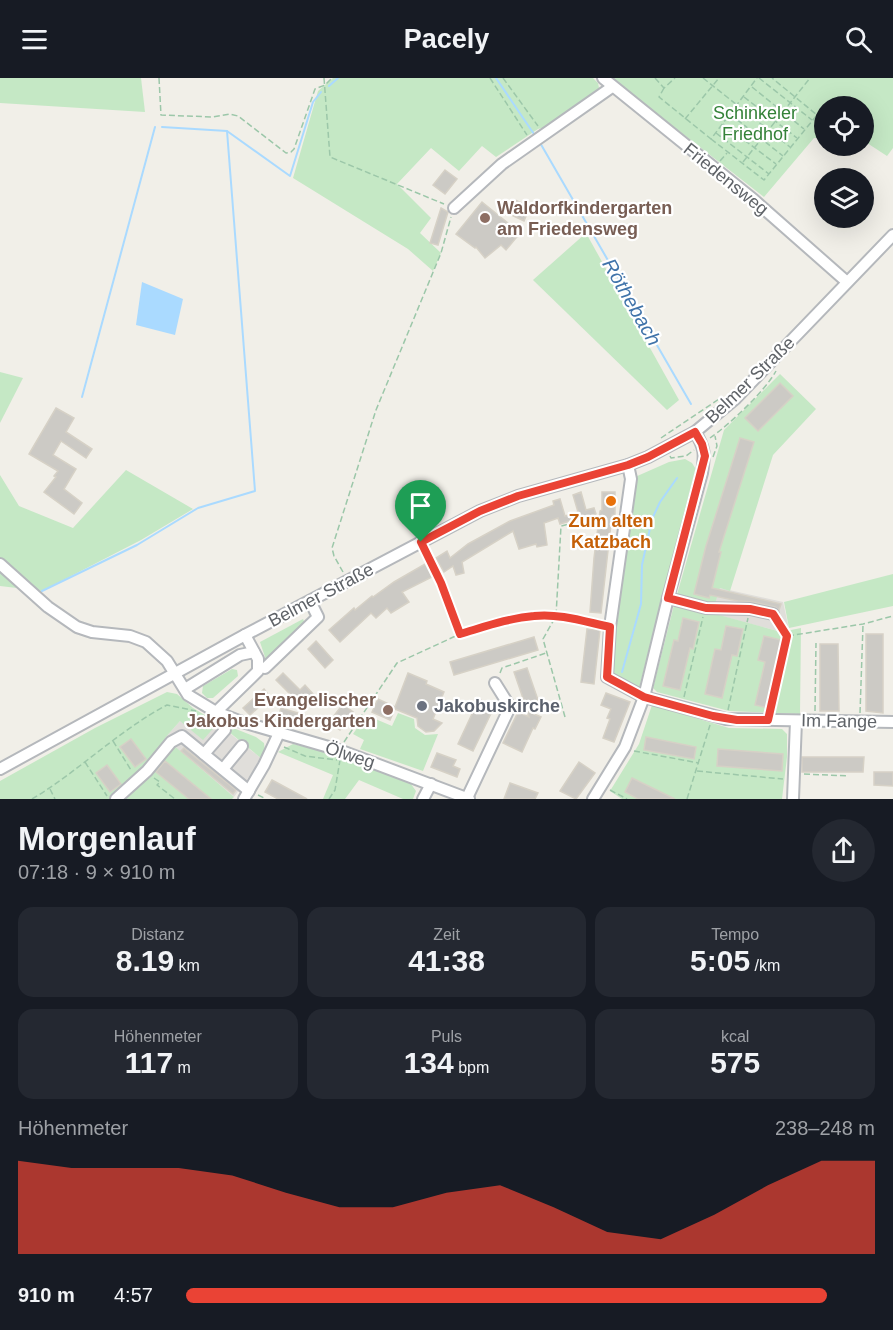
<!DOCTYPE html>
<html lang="de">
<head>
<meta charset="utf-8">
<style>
	:root { --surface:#171b24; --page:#242831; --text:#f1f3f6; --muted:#9ea1a6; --accent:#ea4335 }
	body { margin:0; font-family:Arial,sans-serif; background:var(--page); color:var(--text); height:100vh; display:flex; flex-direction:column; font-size:22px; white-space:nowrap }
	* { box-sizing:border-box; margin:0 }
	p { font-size:20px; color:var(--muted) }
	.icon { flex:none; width:33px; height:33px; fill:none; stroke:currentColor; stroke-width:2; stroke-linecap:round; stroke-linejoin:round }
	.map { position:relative; height:721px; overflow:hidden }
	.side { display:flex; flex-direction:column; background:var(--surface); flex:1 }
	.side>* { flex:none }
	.tools { position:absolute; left:814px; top:18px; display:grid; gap:12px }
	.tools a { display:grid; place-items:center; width:60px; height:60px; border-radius:50%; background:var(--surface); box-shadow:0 6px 24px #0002; font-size:30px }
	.pin { position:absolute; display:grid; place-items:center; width:51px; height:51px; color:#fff; margin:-62px -26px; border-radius:50% 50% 50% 0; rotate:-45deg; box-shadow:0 0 6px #0007 }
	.pin .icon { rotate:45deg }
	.round { display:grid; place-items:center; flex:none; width:63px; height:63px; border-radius:32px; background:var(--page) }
	.head { display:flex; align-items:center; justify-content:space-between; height:102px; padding:0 18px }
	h1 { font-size:33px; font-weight:700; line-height:45px }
	.figures { display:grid; grid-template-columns:repeat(3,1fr); gap:9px; height:102px; padding:6px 18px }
	.figures div { display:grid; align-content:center; border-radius:15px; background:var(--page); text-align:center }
	.figures b { font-size:30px; font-weight:700 }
	.figures small { font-size:16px; font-weight:400 }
	.figures p { font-size:16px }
	.chart { height:168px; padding:12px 18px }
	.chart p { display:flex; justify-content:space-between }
	.chart svg { width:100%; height:108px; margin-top:6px; fill:var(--accent); opacity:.7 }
	ul { padding:0 18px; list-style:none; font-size:20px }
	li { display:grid; grid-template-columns:96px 72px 1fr; align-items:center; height:45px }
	li i { height:15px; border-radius:8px; background:var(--accent) }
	header { display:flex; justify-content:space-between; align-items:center; height:78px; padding:0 18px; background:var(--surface); font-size:27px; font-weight:700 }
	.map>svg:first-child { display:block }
</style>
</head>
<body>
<header><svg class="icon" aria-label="menu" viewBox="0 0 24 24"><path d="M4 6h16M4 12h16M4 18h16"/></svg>Pacely<svg class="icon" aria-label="search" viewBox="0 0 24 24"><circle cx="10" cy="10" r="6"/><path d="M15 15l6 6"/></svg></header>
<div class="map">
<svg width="893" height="721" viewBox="0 0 893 721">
	<rect width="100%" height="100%" fill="#f1efe8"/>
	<g fill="#e0deda">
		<polygon points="720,510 783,524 789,551 781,554 711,535"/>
		<polygon points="180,643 217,645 262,681 234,719 164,661"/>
	</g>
	<g fill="#c5e8c5">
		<polygon points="0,0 141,0 145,34 0,25"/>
		<polygon points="333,0 593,0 598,5 599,10 590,19 546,49 538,51 496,79 482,68 459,93 431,70 397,106 431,140 420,155 441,175 433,193 408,171 293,100 318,13"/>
		<polygon points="611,0 893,0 893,70 887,78 864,63 864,28 825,28 825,60 814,60 764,119"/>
		<polygon points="586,155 679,322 667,332 533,202"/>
		<polygon points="0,294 23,300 0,345"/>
		<polygon points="780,296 816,331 773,377 730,513 720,510 712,535 781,554 801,550 800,636 729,633 657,614 653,610 674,527 724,352"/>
		<polygon points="685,381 692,385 697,393 662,519 639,611 611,597 614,548 635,399 669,384"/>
		<polygon points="126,392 193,431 141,462 42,513 0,508 0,397 19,428 73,450"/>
		<polygon points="893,496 893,528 789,550 784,524"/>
		<polygon points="303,541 306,547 267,585 260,564"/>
		<polygon points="232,591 237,592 238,598 213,620 207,620 202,615 203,608"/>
		<polygon points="167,614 177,616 193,630 213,642 256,659 264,665 265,674 262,681 218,645 203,662 180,643 165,660 234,719 232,721 0,721 0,703 95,650"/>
		<polygon points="652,627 729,650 782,651 787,656 787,679 782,721 622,721 610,713 639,666"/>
		<polygon points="398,635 414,641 415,650 425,657 438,656 423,693 360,671 364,662 353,656 366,637 392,648"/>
		<polygon points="293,666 344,678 408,702 416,713 413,721 403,721 359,702 345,721 323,721 333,697 278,674"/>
	</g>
	<polygon fill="#aadaff" points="142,204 183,221 175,257 136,247"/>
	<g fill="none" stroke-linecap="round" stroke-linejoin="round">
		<g stroke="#aadaff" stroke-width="2">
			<polyline points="496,0 536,59"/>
			<polyline points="329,8 338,0"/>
			<polyline points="162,49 227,53"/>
			<polyline points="539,63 691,326"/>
			<polyline points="82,319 155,49"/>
			<polyline points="42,513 137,467 198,430 255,413 227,53 290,98 313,24 321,14"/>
			<polyline points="622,594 641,526 642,487 652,441 660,424 677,400"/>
		</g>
	</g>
	<g fill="#cccac5" stroke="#d6d1c6" stroke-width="1.5">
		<polygon points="445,92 457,101 445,116 433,107"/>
		<polygon points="515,122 530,129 524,143 509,136"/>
		<polygon points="482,124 520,155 506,172 501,167 485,180 476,169 475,170 456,156"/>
		<polygon points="441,130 448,134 438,167 430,165"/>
		<polygon points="780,305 793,318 758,353 745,340"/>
		<polygon points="56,330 74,340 66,354 92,371 86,380 61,363 53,377 76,391 64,411 82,425 74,436 44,414 56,399 54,398 58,393 29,376"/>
		<polygon points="740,360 754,364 719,474 721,474 712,510 781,526 779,532 775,529 752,524 738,523 710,517 709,520 694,516 706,468"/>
		<polygon points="581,414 586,432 594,430 596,436 588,438 589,442 581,444 580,440 560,446 558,440 544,445 547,467 537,469 536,466 519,471 513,453 462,484 464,495 456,497 453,488 444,494 436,480 447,473 450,480 468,466 510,443 554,427 553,423 560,421 565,438 578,434 573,417"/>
		<polygon points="602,414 615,414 615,437 612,437 601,535 590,534 594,480 600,433 602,432"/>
		<polygon points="425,486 432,499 402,514 409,524 391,535 387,530 376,540 371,535 340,564 329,552 354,530 355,532 372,518 373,519 394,504"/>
		<polygon points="683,540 699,544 693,571 690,570 680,612 663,608 674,562 678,563"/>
		<polygon points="726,548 743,551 737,578 732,577 722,620 705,616 715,571 721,572"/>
		<polygon points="587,551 600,552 594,606 581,604"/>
		<polygon points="866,556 883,556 883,635 866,633"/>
		<polygon points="764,558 781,562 776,585 778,585 768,630 755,627 765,584 758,582"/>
		<polygon points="534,559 538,572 454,597 450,584"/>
		<polygon points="316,563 333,582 325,590 308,571"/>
		<polygon points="820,566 838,566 839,633 820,633"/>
		<polygon points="527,590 538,622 525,626 514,594"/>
		<polygon points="283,595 300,612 305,607 314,617 307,624 303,619 294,628 286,619 290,616 276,602"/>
		<polygon points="408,595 427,603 426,606 444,614 433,641 442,645 434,653 426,654 418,648 417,640 395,631 390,642 372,634 378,621 395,629"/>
		<polygon points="264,611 270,619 250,637 243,630"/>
		<polygon points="606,615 630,624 614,664 603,660 610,641 607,640 611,631 601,627"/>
		<polygon points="479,621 494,629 473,673 458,666"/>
		<polygon points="343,626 353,634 340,652 329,644"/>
		<polygon points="281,630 298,635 294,648 277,643"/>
		<polygon points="527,633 541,639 535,651 533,650 522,674 503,665 518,634 529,639"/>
		<polygon points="646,659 696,669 694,681 644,672"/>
		<polygon points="131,661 146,681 135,689 120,669"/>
		<polygon points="184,670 236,712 233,716 181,673"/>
		<polygon points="718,671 783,676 782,693 717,688"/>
		<polygon points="437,675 456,682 453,688 460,691 457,699 431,689"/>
		<polygon points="802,679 864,679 863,694 802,694"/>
		<polygon points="165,683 211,721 189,721 156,694"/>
		<polygon points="579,684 595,695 576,721 560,713"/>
		<polygon points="107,687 121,706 110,714 96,695"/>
		<polygon points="874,694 893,694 893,708 874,707"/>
		<polygon points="632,700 675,721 638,721 625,714"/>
		<polygon points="272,702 307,721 278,721 265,714"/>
		<polygon points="510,705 538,715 535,721 504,721"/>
	</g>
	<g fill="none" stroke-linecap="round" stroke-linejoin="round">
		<defs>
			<g id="minor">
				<polyline points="603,0 754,122 847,204"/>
				<polyline points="454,130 502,86 612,9"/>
				<polyline points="628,387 631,401 610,549 607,599 644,619 726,641 893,644"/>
				<polyline points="0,486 48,529 77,549 92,554 130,558 146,564 167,583 188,617 216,634 239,643 339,672 469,721"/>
				<polyline points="668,520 706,530 750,531 773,536"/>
				<polyline points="265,590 318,539 310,523"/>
				<polyline points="185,611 240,577 254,574"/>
				<polyline points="216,634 258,593 258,581 245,557"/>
				<polyline points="204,676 225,652"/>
				<polyline points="0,691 245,557 480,433 518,418 628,387 648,379 695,354 736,320 893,157"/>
				<polyline points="223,691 242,668"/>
				<polyline points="467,720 510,629 495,605"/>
				<polyline points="116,721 147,693 171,664 182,658 249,713"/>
				<polyline points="244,721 264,687 279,655"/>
				<polyline points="423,721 431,706"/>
				<path d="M 593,721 L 625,669 L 644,619 L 668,520 L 702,395 C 705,376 705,370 695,354"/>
				<polyline points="793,721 796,643"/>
			</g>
		</defs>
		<use href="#minor" stroke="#b5b8bc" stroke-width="14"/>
		<g stroke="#9cc7a9" stroke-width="1.5" stroke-dasharray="6 3" stroke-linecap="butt">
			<polyline points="159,0 161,37 213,39 230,36 238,38 286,75 291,74 294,71 315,11 325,7 332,0"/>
			<polyline points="324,0 330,79 444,126"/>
			<polyline points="490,0 527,57"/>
			<polyline points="503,0 538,48"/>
			<polyline points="655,0 664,10 675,0"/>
			<polyline points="703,0 790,69"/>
			<polyline points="759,0 812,42"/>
			<polyline points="752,9 804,51"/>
			<polyline points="664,10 659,19 711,61 757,0"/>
			<polyline points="744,19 797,60"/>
			<polyline points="730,36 783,78"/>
			<polyline points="685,41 719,0"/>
			<polyline points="723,46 776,86"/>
			<polyline points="716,55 769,96"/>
			<polyline points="711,61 764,102 817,37 772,0"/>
			<polyline points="720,83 727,75"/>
			<polyline points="743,84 810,0"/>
			<polyline points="661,360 719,321"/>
			<path d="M 710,360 C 729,347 765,313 776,293"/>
			<polyline points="670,378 671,380 686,378 694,372"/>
			<polyline points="713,379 717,368 715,358"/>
			<polyline points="426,474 441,505 460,555"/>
			<polyline points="343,494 334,478 332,470 376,332 441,175 451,139"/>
			<polyline points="788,558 863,546 893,538"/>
			<polyline points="500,595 502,590 546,575"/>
			<polyline points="684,619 703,539"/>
			<polyline points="728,632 748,540"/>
			<polyline points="770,633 787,558 777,543"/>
			<polyline points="815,633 816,565"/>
			<polyline points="860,635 863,547"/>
			<polyline points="565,639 543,561 556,538 561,448 578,444"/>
			<polyline points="113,663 131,692"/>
			<polyline points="344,664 397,585 460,556 498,545 536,537 556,538 600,547"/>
			<polyline points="284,669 305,678 337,682"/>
			<polyline points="634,673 699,685"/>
			<polyline points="85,684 107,718"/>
			<polyline points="697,693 783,701"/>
			<polyline points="804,696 849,698"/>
			<polyline points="154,700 160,704 157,707 175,721"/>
			<polyline points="50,711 55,721"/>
			<polyline points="610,712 627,721"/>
			<polyline points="258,717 266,721"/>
			<path d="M 32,721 C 79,693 118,653 167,627 L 196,633"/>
			<polyline points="329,721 335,712 340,682"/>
			<polyline points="687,721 710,647"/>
		</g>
		<use href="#minor" stroke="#fff" stroke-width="10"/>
	</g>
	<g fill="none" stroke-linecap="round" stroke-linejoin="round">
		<defs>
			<path id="route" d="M 695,354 L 702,366 L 705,378 L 668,520 L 706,530 L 750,531 L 773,536 L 787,558 L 768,642 L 737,642 L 713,638 L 644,619 L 607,599 L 610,549 C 586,544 559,535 534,538 C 509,540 484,549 460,556 L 441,505 L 421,464 L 480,433 L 518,418 L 628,387 L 648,379 Z"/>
		</defs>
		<use href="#route" stroke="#fff" stroke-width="12"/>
		<use href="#route" stroke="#ea4335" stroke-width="8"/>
	</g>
	<g fill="#8d6e63" stroke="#fff" stroke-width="2">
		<circle cx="485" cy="140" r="6"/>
		<circle cx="388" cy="632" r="6"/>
	</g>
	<circle fill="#e8710a" stroke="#fff" stroke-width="2" cx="611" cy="423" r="6"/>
	<circle fill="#6b7280" stroke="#fff" stroke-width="2" cx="422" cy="628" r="6"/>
	<g text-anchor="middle" stroke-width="4.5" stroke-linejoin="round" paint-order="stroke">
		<g font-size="18" fill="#348238" stroke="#fff">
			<text x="755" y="41">Schinkeler<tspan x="755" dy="21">Friedhof</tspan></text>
		</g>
		<g font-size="18" fill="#5f6368" stroke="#fff">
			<text transform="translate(726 101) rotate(39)" y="6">Friedensweg</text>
			<text transform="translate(750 302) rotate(-44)" y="6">Belmer Straße</text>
			<text transform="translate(321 517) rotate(-28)" y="6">Belmer Straße</text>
			<text transform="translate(839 643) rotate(1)" y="6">Im Fange</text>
			<text transform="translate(350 677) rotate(18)" y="6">Ölweg</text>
		</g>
		<g font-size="18" font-weight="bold" fill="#785e54" stroke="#fff" text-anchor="start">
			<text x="497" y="136">Waldorfkindergarten<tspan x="497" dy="21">am Friedensweg</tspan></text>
			<text x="376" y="628" text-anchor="end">Evangelischer<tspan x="376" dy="21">Jakobus Kindergarten</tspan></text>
		</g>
		<g font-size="18" font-weight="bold" fill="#c56008" stroke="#fff">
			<text x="611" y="449">Zum alten<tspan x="611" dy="21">Katzbach</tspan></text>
		</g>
		<g font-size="18" font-weight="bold" fill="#5b616d" stroke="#fff" text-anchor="start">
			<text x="434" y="634">Jakobuskirche</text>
		</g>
		<g font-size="20" font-style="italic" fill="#4174aa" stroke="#fff">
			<text transform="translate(632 224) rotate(60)" y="7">Röthebach</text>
		</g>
	</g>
</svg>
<div class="tools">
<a><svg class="icon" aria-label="locate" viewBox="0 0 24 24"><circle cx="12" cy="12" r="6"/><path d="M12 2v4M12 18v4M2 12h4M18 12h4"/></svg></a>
<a><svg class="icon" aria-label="layers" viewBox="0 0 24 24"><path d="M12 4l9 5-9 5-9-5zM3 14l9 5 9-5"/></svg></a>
</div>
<div class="pin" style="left:421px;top:464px;background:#1e9e55"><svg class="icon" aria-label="arrive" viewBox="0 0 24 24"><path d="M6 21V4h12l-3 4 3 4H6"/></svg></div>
</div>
<section class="side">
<div class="head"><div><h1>Morgenlauf</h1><p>07:18 · 9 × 910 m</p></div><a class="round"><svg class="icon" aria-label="share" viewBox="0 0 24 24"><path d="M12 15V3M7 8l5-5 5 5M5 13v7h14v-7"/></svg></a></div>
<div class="figures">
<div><p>Distanz</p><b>8.19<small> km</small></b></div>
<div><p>Zeit</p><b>41:38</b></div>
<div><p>Tempo</p><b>5:05<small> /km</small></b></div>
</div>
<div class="figures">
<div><p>Höhenmeter</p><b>117<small> m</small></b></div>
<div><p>Puls</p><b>134<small> bpm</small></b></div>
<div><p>kcal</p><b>575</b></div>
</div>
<div class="chart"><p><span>Höhenmeter</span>238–248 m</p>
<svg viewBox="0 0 160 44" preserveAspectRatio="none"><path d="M0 44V6L10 9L20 9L30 9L40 12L50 19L60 25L70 25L80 19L90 16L100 25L110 35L120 38L130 28L140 16L150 6L160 6V44z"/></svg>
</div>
<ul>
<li><b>910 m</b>4:57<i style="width:93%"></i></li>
</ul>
</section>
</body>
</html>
